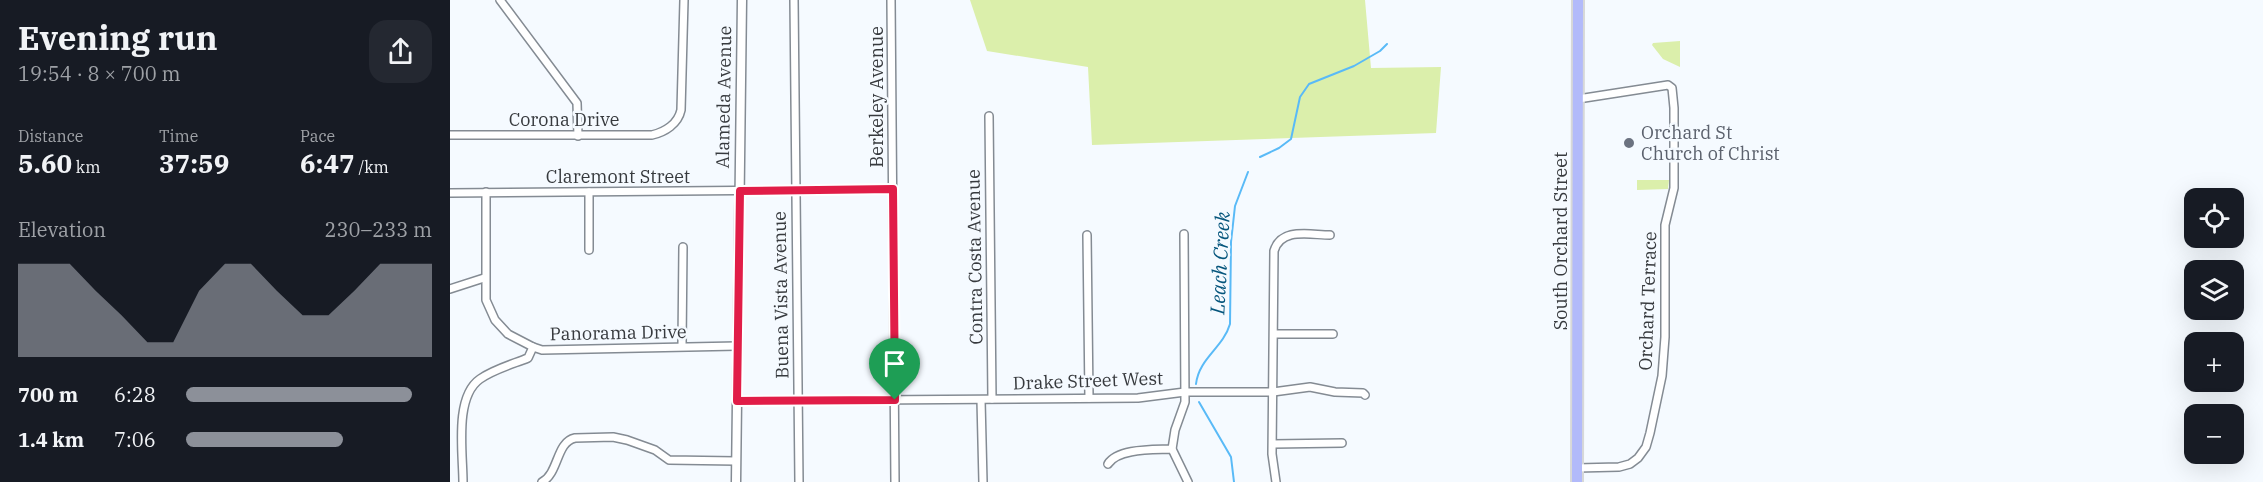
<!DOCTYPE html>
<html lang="en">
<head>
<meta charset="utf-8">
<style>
	:root { --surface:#171b24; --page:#242831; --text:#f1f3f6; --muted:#9ea1a6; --accent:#8c9099 }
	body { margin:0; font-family:"IBM Plex Serif",serif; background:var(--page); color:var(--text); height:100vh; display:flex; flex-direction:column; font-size:22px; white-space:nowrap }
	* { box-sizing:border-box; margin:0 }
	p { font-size:20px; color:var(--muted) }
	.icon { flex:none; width:33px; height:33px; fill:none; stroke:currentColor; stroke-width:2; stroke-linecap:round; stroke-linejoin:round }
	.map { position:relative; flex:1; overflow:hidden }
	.details { display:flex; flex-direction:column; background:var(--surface); width:450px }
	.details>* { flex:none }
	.tools { position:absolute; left:1734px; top:188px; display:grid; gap:12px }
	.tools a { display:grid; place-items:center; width:60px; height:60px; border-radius:12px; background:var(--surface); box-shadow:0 6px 24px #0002; font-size:30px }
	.pin { position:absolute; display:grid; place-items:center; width:51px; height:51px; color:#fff; margin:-62px -26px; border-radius:50% 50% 50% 0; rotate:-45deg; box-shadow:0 0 6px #0007 }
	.pin .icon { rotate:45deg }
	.round { display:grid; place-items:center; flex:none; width:63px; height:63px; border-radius:18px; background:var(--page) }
	.summary { display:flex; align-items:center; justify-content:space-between; height:102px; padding:0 18px }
	h1 { font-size:33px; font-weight:800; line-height:45px }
	.metrics { display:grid; grid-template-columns:repeat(3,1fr); gap:9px; height:102px; padding:6px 18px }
	.metrics div { display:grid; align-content:center }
	.metrics b { font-size:26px; font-weight:800 }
	.metrics small { font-size:16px; font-weight:400 }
	.metrics p { font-size:16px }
	.chart { height:168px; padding:12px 18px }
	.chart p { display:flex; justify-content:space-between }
	.chart svg { width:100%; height:108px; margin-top:6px; fill:var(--accent); opacity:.7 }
	ul { padding:0 18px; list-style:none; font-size:20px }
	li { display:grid; grid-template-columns:96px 72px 1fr; align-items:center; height:45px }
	li i { height:15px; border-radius:8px; background:var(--accent) }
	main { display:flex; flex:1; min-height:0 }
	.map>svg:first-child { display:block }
</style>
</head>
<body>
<main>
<section class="details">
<div class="summary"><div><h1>Evening run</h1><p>19:54 · 8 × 700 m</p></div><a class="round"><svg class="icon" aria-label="share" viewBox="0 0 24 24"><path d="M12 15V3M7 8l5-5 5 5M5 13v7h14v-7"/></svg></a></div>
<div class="metrics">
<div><p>Distance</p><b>5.60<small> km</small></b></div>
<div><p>Time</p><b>37:59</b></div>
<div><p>Pace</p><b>6:47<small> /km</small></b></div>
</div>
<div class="chart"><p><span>Elevation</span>230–233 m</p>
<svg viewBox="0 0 160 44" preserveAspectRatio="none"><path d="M0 44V6L10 6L20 6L30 17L40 27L50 38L60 38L70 17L80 6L90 6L100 17L110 27L120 27L130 17L140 6L150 6L160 6V44z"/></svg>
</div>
<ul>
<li><b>700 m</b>6:28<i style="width:92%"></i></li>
<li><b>1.4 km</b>7:06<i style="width:64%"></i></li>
</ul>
</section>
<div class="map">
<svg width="1813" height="482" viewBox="0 0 1813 482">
	<rect width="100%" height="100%" fill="#f5faff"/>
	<g fill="#dbefab">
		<polygon points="520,0 915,0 921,68 991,67 986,133 642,145 638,67 537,51"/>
		<polygon points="1230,41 1230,67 1213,59 1202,45 1203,43"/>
		<polygon points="1187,180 1219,180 1218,189 1187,190"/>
	</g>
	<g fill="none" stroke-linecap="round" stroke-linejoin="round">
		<g stroke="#59baf7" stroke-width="2">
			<polyline points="810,157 829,148 841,139 850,97 859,84 904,66 930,51 937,44"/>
			<path d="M 746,384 C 749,358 773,348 780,324 L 781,242 L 785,206 L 798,172"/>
			<polyline points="749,402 781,457 784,482"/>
		</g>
		<defs>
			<g id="minor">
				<polyline points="50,0 127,103 128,136"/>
				<polyline points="344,0 349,482"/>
				<polyline points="441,0 445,482"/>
				<polyline points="539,116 542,399"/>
				<path d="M 0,135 L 202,135 C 215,132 228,124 231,110 L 234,0"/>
				<polyline points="36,192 36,300 45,320 58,334 83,347 92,350 287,346"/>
				<polyline points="139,192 139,250"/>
				<polyline points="0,193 443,189"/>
				<polyline points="734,234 735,402 725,430 722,449 738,482"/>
				<polyline points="637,235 639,398"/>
				<polyline points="0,289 34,278"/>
				<polyline points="825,334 883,334"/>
				<polyline points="232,346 233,247"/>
				<polyline points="531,400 533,482"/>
				<polyline points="287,401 688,398 735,392 823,392 860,387 885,392 913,393 915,395"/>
				<polyline points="823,444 892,443"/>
				<path d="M 658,464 C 668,448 704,450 722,449"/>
				<polyline points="1127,468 1169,467 1180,464 1188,458 1196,447 1200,433 1212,376 1215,337 1215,225 1224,188 1224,108 1222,88 1218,85 1128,99"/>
				<path d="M 13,482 C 13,453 4,397 30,379 C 44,369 63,364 78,358 L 83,347"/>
				<path d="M 92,482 C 109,473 106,442 125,438 L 163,437 L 177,440 L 205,450 L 219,460 L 286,461"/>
				<path d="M 826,482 L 822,454 L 824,251 C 831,227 860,235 880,235"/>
			</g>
			<polyline id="tertiary" points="286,482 292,0"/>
			<polyline id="primary" points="1127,482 1128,0"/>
		</defs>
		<use href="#minor" stroke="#848b93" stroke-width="10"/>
		<use href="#tertiary" stroke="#848b93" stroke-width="11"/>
		<use href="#primary" stroke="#d7d8d8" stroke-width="14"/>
		<use href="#minor" stroke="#fff" stroke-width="7"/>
		<use href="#tertiary" stroke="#fff" stroke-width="8"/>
		<use href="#primary" stroke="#b2bafa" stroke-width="10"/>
	</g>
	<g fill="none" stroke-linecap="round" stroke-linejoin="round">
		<defs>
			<polygon id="route" points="443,189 445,400 287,401 290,191"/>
		</defs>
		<use href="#route" stroke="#fff" stroke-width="12"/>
		<use href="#route" stroke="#e11d48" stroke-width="8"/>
	</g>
	<circle fill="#6b7280" stroke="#f5faff" stroke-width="2" cx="1179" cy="143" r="6"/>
	<g text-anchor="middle" stroke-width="5" stroke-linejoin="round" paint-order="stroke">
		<g font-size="18" fill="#373a3e" stroke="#f5faff">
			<text transform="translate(274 97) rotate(-89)" y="6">Alameda Avenue</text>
			<text transform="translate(427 97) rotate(-90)" y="6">Berkeley Avenue</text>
			<text x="114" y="126">Corona Drive</text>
			<text x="168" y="183">Claremont Street</text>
			<text transform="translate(1111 241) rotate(-90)" y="6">South Orchard Street</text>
			<text transform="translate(525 257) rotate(-91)" y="6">Contra Costa Avenue</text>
			<text transform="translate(331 295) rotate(-91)" y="6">Buena Vista Avenue</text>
			<text transform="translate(1198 301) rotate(-88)" y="6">Orchard Terrace</text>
			<text transform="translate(168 333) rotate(-1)" y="6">Panorama Drive</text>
			<text transform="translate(638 381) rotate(-2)" y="6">Drake Street West</text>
		</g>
		<g font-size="18" fill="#5b616d" stroke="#f5faff" text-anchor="start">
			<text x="1191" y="139">Orchard St<tspan x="1191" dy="21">Church of Christ</tspan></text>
		</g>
		<g font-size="20" font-style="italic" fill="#05557c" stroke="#f5faff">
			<text transform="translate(770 263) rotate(-87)" y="7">Leach Creek</text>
		</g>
	</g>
</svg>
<div class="tools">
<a><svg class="icon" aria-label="locate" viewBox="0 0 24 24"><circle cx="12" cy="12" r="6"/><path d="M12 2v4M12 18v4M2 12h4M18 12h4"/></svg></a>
<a><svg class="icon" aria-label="layers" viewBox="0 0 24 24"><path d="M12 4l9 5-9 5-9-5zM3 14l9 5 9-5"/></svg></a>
<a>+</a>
<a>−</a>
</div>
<div class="pin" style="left:445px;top:400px;background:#1e9e55"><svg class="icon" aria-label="arrive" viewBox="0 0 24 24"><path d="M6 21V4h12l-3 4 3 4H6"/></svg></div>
</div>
</main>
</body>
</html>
